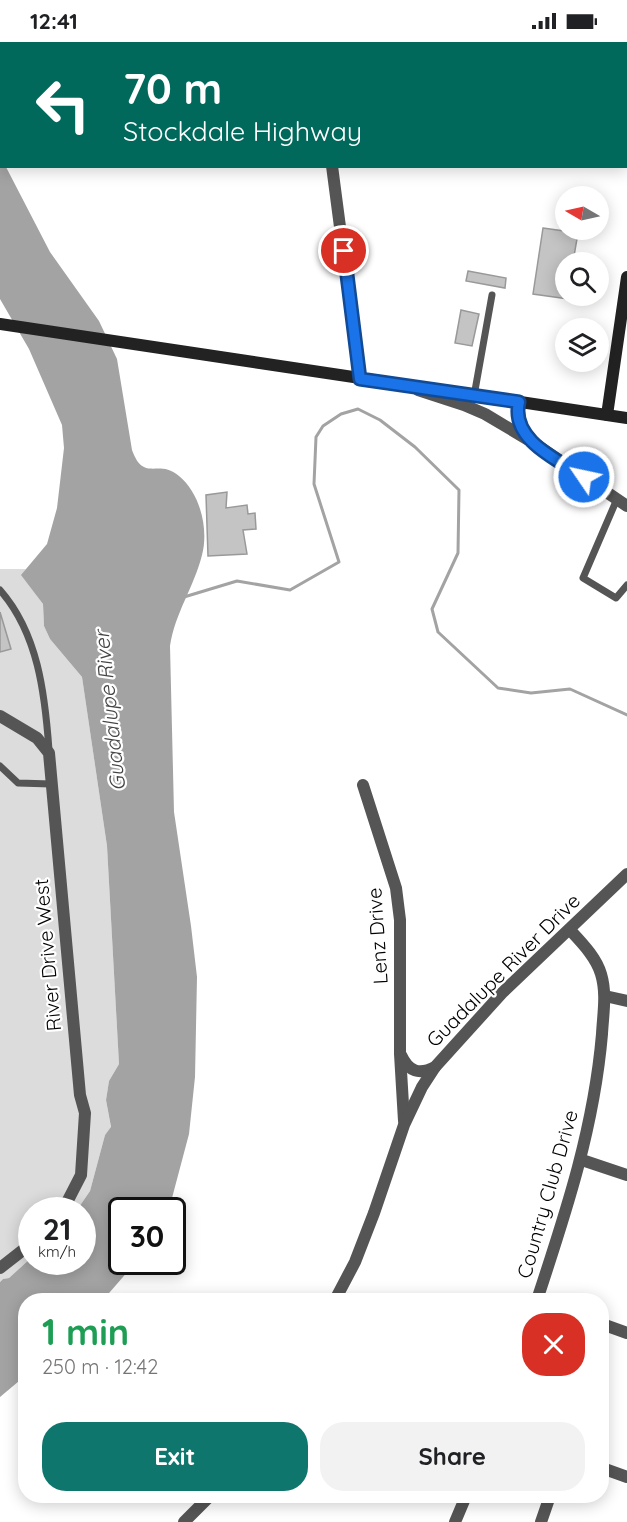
<!DOCTYPE html>
<meta charset="utf-8">
<style>
:root{--surface:#fff;--page:#f2f2f2;--text:#202124;--muted:#757577;--accent:#0f766e}
body{margin:0;font-family:Quicksand,sans-serif;background:var(--page);color:var(--text);height:100vh;display:flex;flex-direction:column;font-size:22px;white-space:nowrap}
*{box-sizing:border-box;margin:0}
p{font-size:20px;color:var(--muted)}
.icon{flex:none;width:33px;height:33px;fill:none;stroke:currentColor;stroke-width:2;stroke-linecap:round;stroke-linejoin:round}
.map{position:relative;flex:1;overflow:hidden}
.details{position:absolute;left:18px;top:1251px;width:591px;height:210px;display:flex;flex-direction:column;background:var(--surface);border-radius:24px;box-shadow:0 3px 15px #0003}
.details>*{flex:none}
.guide{position:absolute;left:0px;top:0px;width:627px;height:126px;box-shadow:0 3px 15px #0003;background:#00695c;color:#fff;overflow:hidden}
.needle{width:39px;rotate:279deg}
.fabs{position:absolute;left:555px;top:144px;display:grid;gap:12px}
.fabs a{display:grid;place-items:center;width:54px;height:54px;border-radius:50%;background:var(--surface);box-shadow:0 3px 15px #0003;font-size:30px}
.speed{position:absolute;left:18px;top:1155px;display:flex;gap:12px;font-size:30px;font-weight:700;text-align:center}
.speed>*{display:grid;place-content:center;width:78px;height:78px;border-radius:50%;background:var(--surface);box-shadow:0 3px 15px #0003;line-height:1}
.speed small{font-size:15px;font-weight:400}
.speed .limit{border:3px solid #111;border-radius:9px;background:#fff;color:#111}
.pin{position:absolute;display:grid;place-items:center;width:51px;height:51px;color:#fff;margin:-26px;border:3px solid #fff;border-radius:50%;box-shadow:0 2px 6px #0007}
.me{position:absolute;width:66px;margin:-33px;rotate:304deg;stroke-linejoin:round;filter:drop-shadow(0 0 4px #0008)}
.turn{display:flex;align-items:center;gap:21px;height:126px;padding:0 24px;font-size:27px}
.turn .icon{width:78px;height:78px;stroke-width:2.5}
.turn b{display:block;font-size:42px;line-height:51px}
.round{display:grid;place-items:center;flex:none;width:63px;height:63px;border-radius:24px;background:var(--page)}
.head{display:flex;align-items:center;justify-content:space-between;height:102px;padding:0 24px}
h1{font-size:36px;font-weight:800;line-height:45px;color:#1e9e55}
.button{display:flex;gap:12px;margin-top:auto;padding:12px 24px}
.button a{flex:1;height:69px;border-radius:24px;background:var(--accent);color:#fff;font-size:24px;font-weight:800;line-height:69px;text-align:center}
.button a+a{background:var(--page);color:var(--text)}
.status{display:flex;justify-content:space-between;align-items:center;height:42px;padding:0 30px;background:var(--surface);direction:ltr}
.status svg{height:16px;fill:currentColor}
.map>svg:first-child{display:block}
.green{fill:#dcdcdc}
.water{fill:#a3a3a3}
.lines{fill:none;stroke-linecap:round;stroke-linejoin:round}
.stream{stroke:#a3a3a3;stroke-width:3}
.building{fill:#c4c4c4;stroke:#999;stroke-width:1.5}
.lane{stroke:#555;stroke-width:7}
.street{stroke:#555;stroke-width:12}
.secondary{stroke:#222;stroke-width:12}
.route-casing{stroke:#114b97;stroke-width:15}
.route{stroke:#1a73e8;stroke-width:10}
.labels{text-anchor:middle;dominant-baseline:central;stroke-width:4.5;stroke-linejoin:round;paint-order:stroke}
.street-label{font-size:20px;fill:#000;stroke:#fff}
.water-label{font-size:21px;font-style:italic;fill:#444;stroke:#fff}
</style>
<div class="status"><b>12:41</b><svg viewBox="0 0 49 12"><path d="M0 12V9h3v3zM5 12V6h3v6zM10 12V3h3v9zM15 12V0h3v12zM26 1h20v11H26zM47 4h2v5h-2z"/></svg></div>
<div class="map">
<svg width="627" height="1480" viewBox="0 0 627 1480">
<rect width="100%" height="100%" fill="#fff"/>
<path class="green" d="M0,527H26L22,533L43,562L44,584L50,597L82,635L107,804L119,1022L109,1039L106,1058L111,1086L105,1093L90,1149L77,1168H32L31,1216L9,1236L3,1237L0,1240Z"/>
<path class="water" d="M0,114L2,124L6,125L50,210L99,279L117,317L132,408C144,441 158,416 179,434C200,451 209,487 202,513C194,545 175,571 170,604L174,770L191,884L197,935L195,1035L189,1092L172,1156L165,1168H122V1220H136L103,1258H26L25,1334L0,1355V1240L3,1237L9,1236L31,1216L32,1220H82V1168H77L90,1149L105,1093L111,1085L106,1058L109,1039L119,1022L107,804L82,635L50,597L44,584L43,562L21,533L47,502L57,466L64,406L62,383L29,307L0,257Z"/>
<g class="lines">
<path class="stream" d="M184,555L237,539L290,548L339,520L314,442L316,395L323,384L341,372L358,367L380,378L415,405L459,448L458,511L432,567L438,590L498,646L531,651L570,647L627,673"/>
</g>
<g class="building">
<path d="M543,186L578,191L573,220H566V254H569L568,257L533,252Z"/>
<path d="M468,229L506,236L505,246L466,239Z"/>
<path d="M461,268L479,272L472,304L455,301Z"/>
<path d="M227,450L226,466L247,463L248,472L255,471L256,487L243,488L247,512L208,514L206,453Z"/>
<path d="M0,570L11,607L0,610Z"/>
</g>
<g class="lines">
<g class="lane">
<path d="M474,354L492,253"/>
<path d="M617,457L583,536L616,556L627,543"/>
<path d="M0,548C38,591 45,652 49,708"/>
<path d="M0,724L18,741L51,742"/>
</g>
<g class="street">
<path d="M316,0V2"/>
<path d="M332,124L360,337"/>
<path d="M418,348L464,363L485,372L527,397"/>
<path d="M519,360V382L534,401L627,464"/>
<path d="M0,674L37,696L49,711L80,1053L85,1071L81,1133L63,1168"/>
<path d="M363,743L396,846L400,878V1012L404,1079"/>
<path d="M605,954L627,959"/>
<path d="M401,1013C409,1030 419,1033 435,1025"/>
<path d="M582,1118L627,1133"/>
<path d="M0,1226L32,1201"/>
<path d="M335,1258L355,1220L374,1171L404,1083L422,1045L435,1025L502,951L627,832"/>
<path d="M537,1258C566,1170 594,1086 602,992C603,972 607,952 601,932C596,915 582,901 570,888"/>
<path d="M602,1282L627,1291"/>
<path d="M602,1426L627,1435"/>
<path d="M184,1480L210,1454"/>
<path d="M455,1480L466,1454"/>
<path d="M541,1480L550,1454"/>
</g>
<g class="secondary">
<path d="M0,282L627,376"/>
<path d="M607,373L627,235"/>
</g>
</g>
<g class="lines">
<defs>
<path id="route" d="M344,209L360,337L519,360C510,398 558,418 584,435"/>
</defs>
<use href="#route" class="route-casing"/>
<use href="#route" class="route"/>
</g>
<g class="labels">
<g class="street-label">
<text transform="translate(377 894) rotate(-94)">Lenz Drive</text>
<text transform="translate(47 913) rotate(-95)">River Drive West</text>
<text transform="translate(503 928) rotate(-45)">Guadalupe River Drive</text>
<text transform="translate(547 1152) rotate(-74)">Country Club Drive</text>
</g>
<g class="water-label">
<text transform="translate(109 669) rotate(-96)">Guadalupe River</text>
</g>
</g>
</svg>
<div class="fabs">
<a><svg class="needle" viewBox="-14 -14 28 28"><path d="M0-13l5 13h-10z" fill="#e53935"/><path d="M0 13l5-13h-10z" fill="#757577"/></svg></a>
<a><svg class="icon" aria-label="search" viewBox="0 0 24 24"><circle cx="10" cy="10" r="6"/><path d="M15 15l6 6"/></svg></a>
<a><svg class="icon" aria-label="layers" viewBox="0 0 24 24"><path d="M12 4l9 5-9 5-9-5zM3 14l9 5 9-5"/></svg></a>
</div>
<div class="speed"><div>21<small>km/h</small></div><div class="limit">30</div></div>
<div class="pin" style="left:344px;top:209px;background:#d93025"><svg class="icon" aria-label="arrive" viewBox="0 0 24 24"><path d="M6 21V4h12l-3 4 3 4H6"/></svg></div>
<svg class="me" style="left:584px;top:435px" viewBox="-20 -20 40 40"><circle r="17" fill="#1a73e8" stroke="#fff" stroke-width="3"/><path d="M0-11L8 9 0 5-8 9z" fill="#fff"/></svg>
<div class="guide">
<div class="turn"><svg class="icon" aria-label="left" viewBox="0 0 24 24"><path d="M17 20v-9H6M10 6l-5 5 5 5"/></svg><div><b>70 m</b>Stockdale Highway</div></div>
</div>
<section class="details">
<div class="head"><div><h1>1 min</h1><p>250 m · 12:42</p></div><a class="round" style="background:#d93025;color:#fff"><svg class="icon" aria-label="close" viewBox="0 0 24 24"><path d="M6 6l12 12M18 6L6 18"/></svg></a></div>
<div class="button"><a>Exit</a><a>Share</a></div>
</section>
</div>
